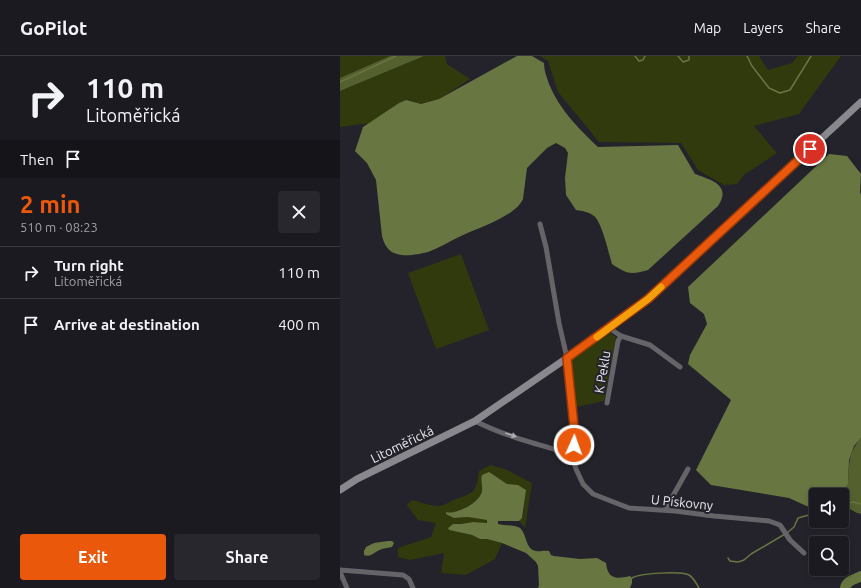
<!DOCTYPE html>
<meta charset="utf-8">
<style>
:root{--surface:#1b1a20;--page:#28272d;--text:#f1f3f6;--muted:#a0a1a5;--line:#39383e;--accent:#ea580c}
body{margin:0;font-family:Ubuntu,sans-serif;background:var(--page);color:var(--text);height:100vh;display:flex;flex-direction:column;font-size:15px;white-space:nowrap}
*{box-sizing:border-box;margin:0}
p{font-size:13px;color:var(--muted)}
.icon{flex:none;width:22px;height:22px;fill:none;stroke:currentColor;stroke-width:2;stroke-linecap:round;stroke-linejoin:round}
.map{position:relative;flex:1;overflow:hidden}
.sheet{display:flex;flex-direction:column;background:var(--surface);width:340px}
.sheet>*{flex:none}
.top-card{background:#1b1a20;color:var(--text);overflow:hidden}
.controls{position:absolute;left:469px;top:432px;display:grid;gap:8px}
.controls a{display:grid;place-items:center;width:40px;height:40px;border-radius:4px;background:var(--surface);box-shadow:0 2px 6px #0003,0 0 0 1px var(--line);font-size:20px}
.pin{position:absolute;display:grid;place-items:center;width:34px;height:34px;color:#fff;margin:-17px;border:2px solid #fff;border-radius:50%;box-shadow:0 1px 4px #0007}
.me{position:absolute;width:44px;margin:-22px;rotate:2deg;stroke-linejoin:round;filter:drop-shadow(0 0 3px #0008)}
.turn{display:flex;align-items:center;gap:14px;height:84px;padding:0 20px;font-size:18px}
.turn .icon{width:52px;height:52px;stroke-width:2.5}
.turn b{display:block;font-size:28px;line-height:34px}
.then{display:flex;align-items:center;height:38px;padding:0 20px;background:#0003;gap:8px;font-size:15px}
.round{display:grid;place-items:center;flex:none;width:42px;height:42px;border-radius:4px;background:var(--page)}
.overview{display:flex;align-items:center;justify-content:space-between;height:68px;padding:0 20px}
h1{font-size:24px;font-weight:700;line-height:30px;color:var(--accent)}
.button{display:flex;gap:8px;margin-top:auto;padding:8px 20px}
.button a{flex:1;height:46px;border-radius:4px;background:var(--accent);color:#fff;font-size:16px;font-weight:700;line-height:46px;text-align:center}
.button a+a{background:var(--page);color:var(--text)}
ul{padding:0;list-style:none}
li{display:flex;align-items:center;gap:12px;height:52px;padding:0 20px;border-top:1px solid var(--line)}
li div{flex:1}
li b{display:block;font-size:15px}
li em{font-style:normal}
header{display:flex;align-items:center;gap:24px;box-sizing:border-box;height:56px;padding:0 20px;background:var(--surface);border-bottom:1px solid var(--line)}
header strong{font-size:19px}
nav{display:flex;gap:22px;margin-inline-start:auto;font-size:14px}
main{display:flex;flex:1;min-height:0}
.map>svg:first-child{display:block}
.green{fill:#303a0c}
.forest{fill:#54612e}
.water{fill:#687642}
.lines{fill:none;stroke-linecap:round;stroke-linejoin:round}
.stream{stroke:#687642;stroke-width:1.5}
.river{stroke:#687642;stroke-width:10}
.street{stroke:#656468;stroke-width:5}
.secondary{stroke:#89888f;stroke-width:7}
.oneway{fill:#aeadb2}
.route-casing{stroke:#983908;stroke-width:10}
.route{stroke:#ea580c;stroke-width:7}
.slow{stroke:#f59e0b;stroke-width:7}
.labels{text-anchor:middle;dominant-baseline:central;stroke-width:4;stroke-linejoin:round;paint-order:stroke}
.street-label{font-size:13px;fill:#e9e8ee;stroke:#24232b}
</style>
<header>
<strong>GoPilot</strong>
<nav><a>Map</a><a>Layers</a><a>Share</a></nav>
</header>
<main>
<section class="sheet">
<div class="top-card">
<div class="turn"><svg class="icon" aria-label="right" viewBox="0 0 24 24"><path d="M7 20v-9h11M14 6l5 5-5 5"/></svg><div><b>110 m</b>Litoměřická</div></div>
<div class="then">Then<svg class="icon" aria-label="arrive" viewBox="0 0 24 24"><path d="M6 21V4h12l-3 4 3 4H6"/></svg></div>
</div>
<div class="overview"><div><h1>2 min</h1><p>510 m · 08:23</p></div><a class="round"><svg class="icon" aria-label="close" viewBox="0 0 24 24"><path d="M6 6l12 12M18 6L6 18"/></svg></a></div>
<ul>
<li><svg class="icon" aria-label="right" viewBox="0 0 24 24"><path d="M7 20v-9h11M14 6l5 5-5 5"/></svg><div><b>Turn right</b><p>Litoměřická</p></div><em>110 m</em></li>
<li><svg class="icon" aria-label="arrive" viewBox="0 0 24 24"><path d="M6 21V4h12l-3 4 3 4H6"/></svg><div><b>Arrive at destination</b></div><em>400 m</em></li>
</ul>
<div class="button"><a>Exit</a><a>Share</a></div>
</section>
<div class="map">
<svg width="521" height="532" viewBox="0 0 521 532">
<rect width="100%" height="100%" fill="#24232b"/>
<g class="green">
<path d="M0,0H50L0,22Z"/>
<path d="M84,0H105L107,8L130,23L99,43L81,48L66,44L59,47L30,67L0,71V35Z"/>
<path d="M200,0H419L428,14L452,7L458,0H501L459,58L414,70L437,97L404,119L397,128L384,129L358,114L341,87L259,86L218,36L208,5Z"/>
<path d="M121,198L149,274L96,293L68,217Z"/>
<path d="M269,276L276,281L264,345L236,351L231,304Z"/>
<path d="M150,409L165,413L192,427L185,472L179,465L183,460L185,441L174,429H169L141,422C142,426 143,433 141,438C138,446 115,460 107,456L114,462L128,461L147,464V467C142,468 138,466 133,466C126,467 120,468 113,468L108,472L109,474L132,479L140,483H147L162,487L155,503L126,519L101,517L104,497L70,504L58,501V492L91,481L96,467L78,464L67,449L72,444C80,446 90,450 99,450C104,450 109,446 113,444C133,437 136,438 139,415Z"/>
</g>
<g class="forest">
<path d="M50,0H84L0,35V22Z"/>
<path d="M521,382V458L517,457L508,452L502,453C502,448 502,442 503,437C504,433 508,430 508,426C510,406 507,399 521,382Z"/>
</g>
<g class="water">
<path d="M177,0H192L204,7C204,11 205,17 207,22C216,50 237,71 258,91L338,89L355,118C371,124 392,129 378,150L308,214C290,219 287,218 272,208C269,198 262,166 254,160C249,156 243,155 236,154L226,139L225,122L228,97L225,92L216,87L207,92L187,112L183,143C176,160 138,172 121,180C110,185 99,192 88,196C80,198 65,201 57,198C48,196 44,188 42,180L36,124L27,107L15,95L23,71L59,47L66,44L81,48L99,43Z"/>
<path d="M489,98L507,100L521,118L520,136L521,139V382L514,390L509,404L508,428L503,436L502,442V439H476V451L471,452L449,442L371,429L356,414L391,344L348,308L350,299L367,268L364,258L350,247L348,231Z"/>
<path d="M149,416L167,428L178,429L186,434L182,462L179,465H158V468C164,470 174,468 180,472C187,478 185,493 196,495C200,496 204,494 209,495L211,499L214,500L240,503L257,502L266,507C268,524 277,523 290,520L292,522V527L290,532H198L199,529L198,510L196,506L186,497L162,487L147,483H140L132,479L109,474L108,472L113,468H121L133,466L147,467V464L128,461L114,462L106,458V456C115,459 137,448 141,438C144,432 140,425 142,419Z"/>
<path d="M48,485H52L54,487L52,491C48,492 45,492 42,493C35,495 31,502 24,499V495L26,491L34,487Z"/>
</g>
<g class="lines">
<g class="stream">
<path d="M295,0L299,5L303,4L305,0"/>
<path d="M338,0L343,6L349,4V0"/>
<path d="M407,0L412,10L429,32L440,37L450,34L471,0"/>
<path d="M0,26L56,0"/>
<path d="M502,449L513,446L521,448"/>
<path d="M448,476L454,471L458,462L476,457"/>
<path d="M388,502L390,505L398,506L404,504L411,498L445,478"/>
<path d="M292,522C300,517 341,515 349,519C354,522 356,527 359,532"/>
</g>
<path class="river" d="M505,532C506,524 515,524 521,520"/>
<g class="street">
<path d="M200,168L206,191L219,267L227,302L235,380L232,398L236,413L243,428L253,438L289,452L335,455L374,460L429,465L440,469L450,484L464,497"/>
<path d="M281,280L310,289L340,311"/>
<path d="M267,347L278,285L281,280L269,272"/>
<path d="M135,365C164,380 200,389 232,398"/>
<path d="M325,454L348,413"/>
<path d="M0,514L63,519L69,523L73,532"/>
<path d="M0,516L7,532"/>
</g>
<path class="secondary" d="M0,434L17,423L135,365L227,302L308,243L521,46"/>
</g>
<defs><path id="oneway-solid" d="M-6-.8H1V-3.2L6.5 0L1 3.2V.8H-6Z"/></defs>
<use class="oneway" href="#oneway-solid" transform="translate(171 379) rotate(19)"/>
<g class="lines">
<defs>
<path id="route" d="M234,389L235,380L227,302L308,243L470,93"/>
</defs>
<use href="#route" class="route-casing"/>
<use href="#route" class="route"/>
<path class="slow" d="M257,281L308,243L321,231"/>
</g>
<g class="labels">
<g class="street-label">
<text transform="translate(262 316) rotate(-80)">K Peklu</text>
<text transform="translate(62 388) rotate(-26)">Litoměřická</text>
<text transform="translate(342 446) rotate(6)">U Pískovny</text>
</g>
</g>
</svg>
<div class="controls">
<a><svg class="icon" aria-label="sound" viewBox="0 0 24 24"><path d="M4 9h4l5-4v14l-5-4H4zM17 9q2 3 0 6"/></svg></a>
<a><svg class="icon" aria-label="search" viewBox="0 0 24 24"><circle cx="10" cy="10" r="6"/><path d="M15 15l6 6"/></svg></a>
</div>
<div class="pin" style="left:470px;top:93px;background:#d93025"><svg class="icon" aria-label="arrive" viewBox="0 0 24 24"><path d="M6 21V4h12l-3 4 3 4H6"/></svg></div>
<svg class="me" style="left:234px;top:389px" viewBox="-20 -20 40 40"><circle r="17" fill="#ea580c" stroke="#fff" stroke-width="3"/><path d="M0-11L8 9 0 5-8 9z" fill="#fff"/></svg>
</div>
</main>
